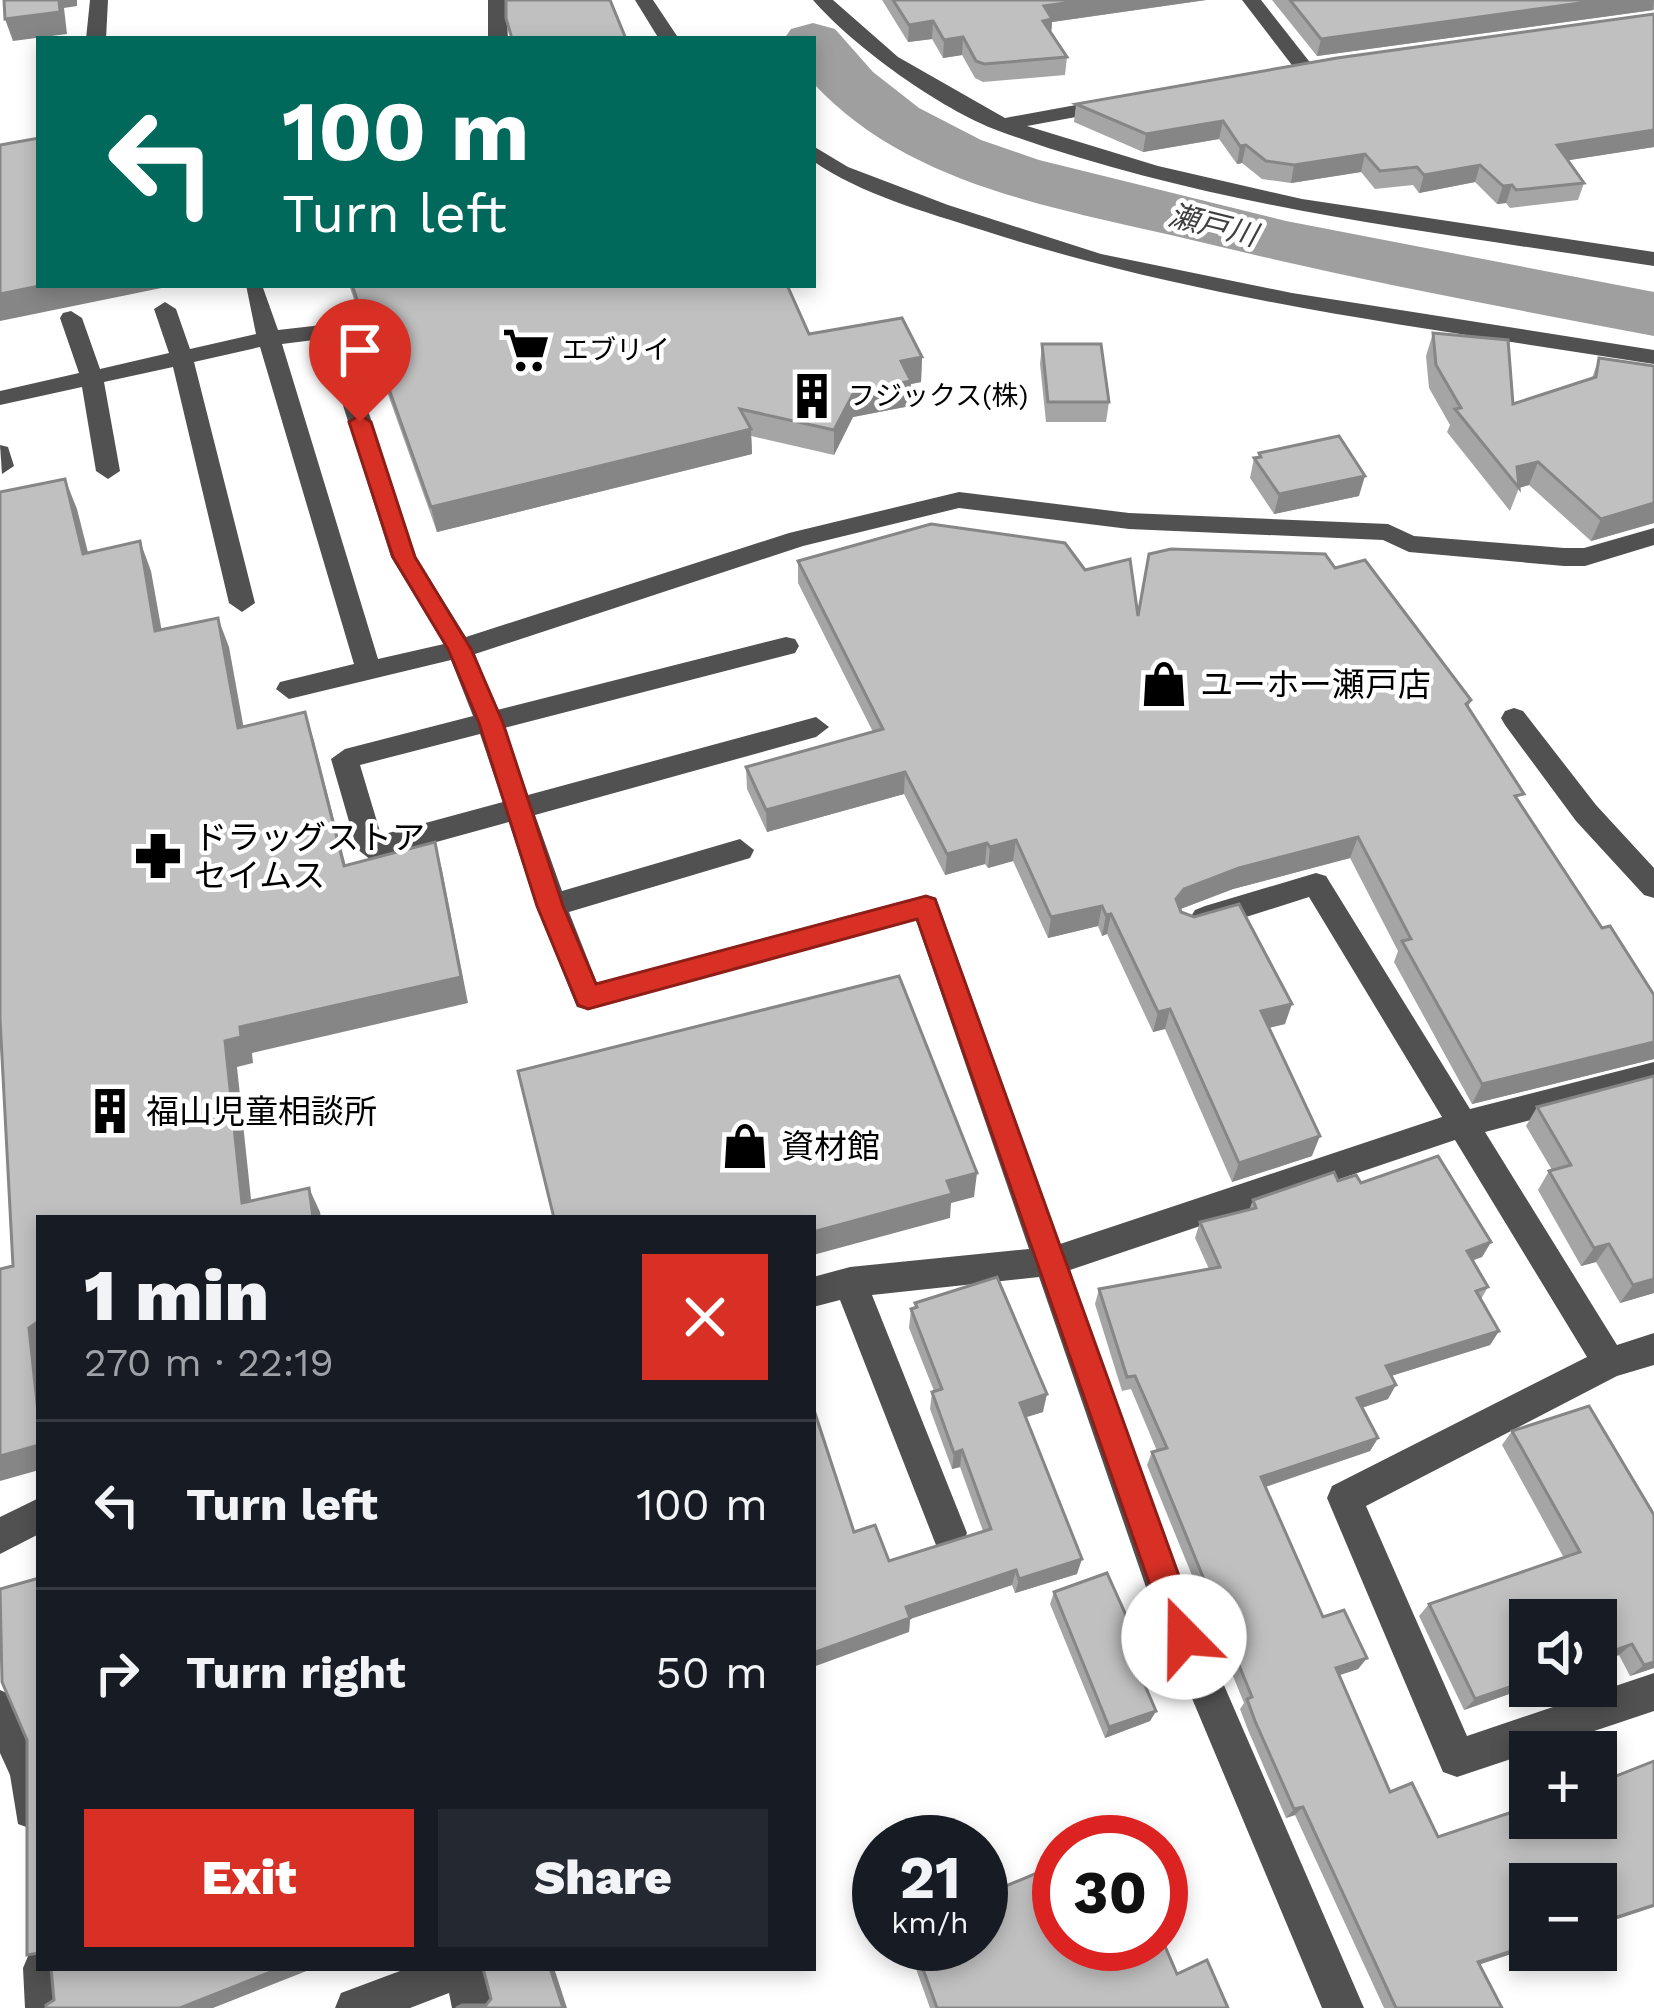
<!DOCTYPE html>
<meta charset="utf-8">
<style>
:root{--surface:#171b24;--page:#242831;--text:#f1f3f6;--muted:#9ea1a6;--line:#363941;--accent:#d93025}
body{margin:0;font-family:"Work Sans","Noto Sans JP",sans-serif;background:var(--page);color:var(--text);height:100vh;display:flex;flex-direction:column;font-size:45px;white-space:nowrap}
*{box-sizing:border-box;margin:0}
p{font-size:39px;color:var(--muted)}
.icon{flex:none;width:66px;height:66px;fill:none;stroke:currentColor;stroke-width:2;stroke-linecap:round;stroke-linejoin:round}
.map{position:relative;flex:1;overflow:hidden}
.details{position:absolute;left:36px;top:1215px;width:780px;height:756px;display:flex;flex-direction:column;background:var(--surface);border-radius:0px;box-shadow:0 6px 18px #0003}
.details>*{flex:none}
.top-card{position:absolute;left:36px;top:36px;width:780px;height:252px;border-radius:0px;box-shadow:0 6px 18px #0003;background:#00695c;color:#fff;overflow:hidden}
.controls{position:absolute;left:1509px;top:1599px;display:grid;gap:24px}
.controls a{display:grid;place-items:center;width:108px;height:108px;border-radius:0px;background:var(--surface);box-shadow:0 6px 18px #0003;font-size:60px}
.speed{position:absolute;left:852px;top:1815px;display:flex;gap:24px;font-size:60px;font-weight:700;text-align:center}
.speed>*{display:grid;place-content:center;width:156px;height:156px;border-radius:50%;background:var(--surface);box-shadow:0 6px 18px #0003;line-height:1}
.speed small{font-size:30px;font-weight:400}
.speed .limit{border:18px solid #d22;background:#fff;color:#111}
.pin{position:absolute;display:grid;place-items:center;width:102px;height:102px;color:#fff;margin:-123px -51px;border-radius:50% 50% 50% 0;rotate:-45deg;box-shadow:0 0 12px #0007}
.pin .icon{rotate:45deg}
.me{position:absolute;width:132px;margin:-66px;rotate:338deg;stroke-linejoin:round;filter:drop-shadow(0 0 9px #0008)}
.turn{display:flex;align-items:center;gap:42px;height:252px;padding:0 48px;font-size:54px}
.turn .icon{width:156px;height:156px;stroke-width:2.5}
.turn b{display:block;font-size:84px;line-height:102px}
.round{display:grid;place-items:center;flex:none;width:126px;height:126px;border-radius:0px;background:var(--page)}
.headline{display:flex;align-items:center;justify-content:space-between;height:204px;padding:0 48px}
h1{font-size:72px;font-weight:800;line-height:90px}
.button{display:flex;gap:24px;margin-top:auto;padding:24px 48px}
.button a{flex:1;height:138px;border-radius:0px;background:var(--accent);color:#fff;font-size:48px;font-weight:800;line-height:138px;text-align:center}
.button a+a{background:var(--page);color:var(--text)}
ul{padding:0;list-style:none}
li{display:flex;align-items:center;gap:36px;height:168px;padding:0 48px;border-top:3px solid var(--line)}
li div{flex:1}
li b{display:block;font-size:45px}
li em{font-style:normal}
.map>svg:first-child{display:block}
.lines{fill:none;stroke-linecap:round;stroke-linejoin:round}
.river{fill:#9f9f9f;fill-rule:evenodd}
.minor{fill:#515151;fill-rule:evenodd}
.wall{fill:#a5a5a5}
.shaded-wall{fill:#868686}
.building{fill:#c0c0c0;stroke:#868686;stroke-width:3}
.route{fill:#d93025;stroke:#8d1f18;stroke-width:3}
.labels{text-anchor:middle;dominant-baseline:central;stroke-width:9;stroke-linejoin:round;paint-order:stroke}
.far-poi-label{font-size:27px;fill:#000;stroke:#fff;text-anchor:start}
.far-water-label{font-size:30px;font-style:italic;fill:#404040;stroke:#fff}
.poi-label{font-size:33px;fill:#000;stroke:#fff;text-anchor:start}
</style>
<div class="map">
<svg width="1654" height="2008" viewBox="0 0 1654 2008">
<rect width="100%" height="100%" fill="#fff"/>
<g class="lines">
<path class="river" d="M813,23L835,29L873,72L919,108L981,140L1039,160L1286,221L1654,292V336C1501,307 1348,278 1196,241C1063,209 910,188 813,83V39H784L791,29Z"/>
<g class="minor">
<path d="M90,0H108L106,39H86Z"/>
<path d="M488,0H506L508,39H488Z"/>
<path d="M635,0H653L679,39H659Z"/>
<path d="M813,0H833L898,57L1005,118L1114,98L1124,104L1114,110L1027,126L1158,166L1302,199L1654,252V266C1435,232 1209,208 999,131C940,109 854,47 813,0Z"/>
<path d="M1242,0H1261L1312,65V73H1298Z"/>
<path d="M813,146L848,167L948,205L1101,254L1292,293L1654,350V364C1428,328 1200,301 982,230C926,212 862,195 813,161Z"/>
<path d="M246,285H262L278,330L331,324L342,331L416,557L466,637L789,533L959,492L1129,513L1388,524L1414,536L1564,548H1584L1654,528V545L1585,566H1564L1409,552L1383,540L1129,529L959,508L803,546L475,654L497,710L786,637L795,639L799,646L795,653L504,728L528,795L816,717L829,727L816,737L535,815L562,891L740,839L754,850L750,858L569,912L597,983L926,895L936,898L1060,1244L1442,1117L1309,897L1205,930L1195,926L1190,918L1195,910L1205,906L1316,873L1326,876L1470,1109L1654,1062V1088L1485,1132L1617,1345L1654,1333V1365L1617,1376L1366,1506L1467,1736L1654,1673V1711L1457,1777L1443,1772L1327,1498L1332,1486L1587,1357L1455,1140L1070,1270L1184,1593L1364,2008H1322L1149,1596L1039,1277L872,1295L967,1533L962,1545L949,1551L936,1545L840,1300L813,1307V1277L850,1267L1029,1249L916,920L588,1010L577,1007L536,906L509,822L371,860L357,849L331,759L345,749L473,716L451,660L289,699L276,689L280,682L354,664L260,347L194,362L255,603L242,612L229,603L173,367L104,382L120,471L108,479L96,471L82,387L0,405V391L79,373L60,318L63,313L71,311L82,318L100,369L169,353L154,309L165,302L176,309L190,349L256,334ZM322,339L391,557L444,644L378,659L282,344ZM480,734L503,802L381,835L360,765Z"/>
<path d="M0,445L8,447L14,466L2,474Z"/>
<path d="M1514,708L1523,711L1596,805L1654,868V898L1644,895L1576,821L1505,725L1501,718L1505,711Z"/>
<path d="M39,1498V1534L0,1554V1517Z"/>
<path d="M0,1690L13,1696L39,1752V1827L32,1829L18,1824L10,1775L0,1753Z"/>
<path d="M39,1949V1968H63L67,2008H25L23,1968L29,1954Z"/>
<path d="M408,1968H484L494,2008H452L449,1993L410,2008H335L341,1993Z"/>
</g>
</g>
<g class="wall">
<path d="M882,0H1206L1052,22L1051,32L1067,57L1065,75L983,82L975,78L962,55L943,58L932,39L908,42Z"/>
<path d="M1272,0H1654V10L1317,56Z"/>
<path d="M1076,104L1654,147L1568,160L1584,183L1578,200L1510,208L1506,203L1497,204L1475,182L1419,193L1413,185L1375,189L1361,172L1291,183L1262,179L1242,163L1237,164L1219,139L1143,152L1074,122Z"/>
<path d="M349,285H787L809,334L922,357L921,382L911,384L910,406L853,417L834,455L751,436L752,454L437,532Z"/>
<path d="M1433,333L1513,404L1592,378L1599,358L1654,366V523L1591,541L1529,485L1519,488L1510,511L1447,432L1450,425L1429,388L1426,356Z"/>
<path d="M1042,344L1109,402L1106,422H1046L1040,364Z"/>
<path d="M1259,453L1359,496L1274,514L1250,478L1254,458L1258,457Z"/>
<path d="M798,561L1085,570L1138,616L1335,568L1471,700L1468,707L1520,803L1602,928L1654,995V1059L1472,1104L1394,962L1398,951L1350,858L1233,889L1180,909L1285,1024L1269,1028L1312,1156L1232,1182L1165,1029L1153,1032L1107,934L1102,936L1098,926L1048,938L1013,861L988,868L985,864L945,875L904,794L767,832L747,789L746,767L873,732L798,583Z"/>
<path d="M1654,1076V1293L1620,1303L1596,1262L1581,1266L1538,1190L1549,1171L1552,1170L1526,1126L1537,1107Z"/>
<path d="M1338,1181L1361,1183L1491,1242L1482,1257L1472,1260L1488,1287L1481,1299L1499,1331L1490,1345L1391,1376L1388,1399L1362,1408L1378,1438L1370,1451L1266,1487L1323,1617L1367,1658L1358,1669L1339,1675L1390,1792L1502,2008H1384L1295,1815L1286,1818L1248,1730L1240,1709L1244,1703L1147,1465L1152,1452L1157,1451L1131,1389L1122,1391L1095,1304L1099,1289L1209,1269L1195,1238L1200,1222L1249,1210L1253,1200Z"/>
<path d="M915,1303L1043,1412L1026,1417L1077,1574L1015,1593L1012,1585L910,1619L909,1632L854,1532L889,1561L983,1531L960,1467L952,1469L930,1409L932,1392L934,1391L909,1328L911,1309L915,1308Z"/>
<path d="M1512,1431L1654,1668L1630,1676L1619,1655L1464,1710L1419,1616L1429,1604L1564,1558L1502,1445Z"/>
<path d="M1054,1592L1138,1642L1132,1654L1156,1711L1150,1721L1105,1738L1050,1604Z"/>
<path d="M982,1896L1059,1944L1177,1974L1228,2008H930L911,1955L913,1944H981Z"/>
</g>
<g class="shaded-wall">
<path d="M59,0H77V6L64,8L67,34L13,41L5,19Z"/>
<path d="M1087,0H1206L1052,22L1051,37L1042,38L1044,6Z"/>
<path d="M1602,0H1654L1653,10L1317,56L1321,39Z"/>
<path d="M933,21L932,39L908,42L909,25Z"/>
<path d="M963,37L962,55L943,58L944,40Z"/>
<path d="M1223,121L1219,139L1143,152L1146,134Z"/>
<path d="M1654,130V147L1551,163L1557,145Z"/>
<path d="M1246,145L1242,163L1237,164L1240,146Z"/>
<path d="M1365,154L1361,172L1291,183L1294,165Z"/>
<path d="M1480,165L1475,182L1419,193L1424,175Z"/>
<path d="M1512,185L1506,203L1497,204L1503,186Z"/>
<path d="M44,285H176L0,321V294Z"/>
<path d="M922,357L921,382L911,384L910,406L853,417L834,455V430L854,392L901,361Z"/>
<path d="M751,429L752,454L437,532L431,507Z"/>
<path d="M1538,462L1529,485L1518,488L1517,467Z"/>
<path d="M1365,476L1359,496L1274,514L1279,494Z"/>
<path d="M65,479L77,509L96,584L83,554Z"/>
<path d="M1654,503V523L1591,541L1601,519Z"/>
<path d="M140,541L151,571L167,660L155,631Z"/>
<path d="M218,618L229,647L249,757L238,728Z"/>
<path d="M305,712L314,741L353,894L344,866Z"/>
<path d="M905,772L904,794L767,832L766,810Z"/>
<path d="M1358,837L1350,858L1233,889L1178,910L1176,899L1184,889L1239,868Z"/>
<path d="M1016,840L1013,861L988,868L990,847Z"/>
<path d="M435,842L442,870L468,1003L252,1053L253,1063L237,1067L253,1218L242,1203L225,1041Z"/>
<path d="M987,843L985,864L945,875L947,854Z"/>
<path d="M1102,906L1098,926L1048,938L1051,917Z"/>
<path d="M1111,914L1107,934L1102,936L1106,915Z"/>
<path d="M1292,1004L1285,1024L1254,1031L1261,1011Z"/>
<path d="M1170,1009L1165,1029L1153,1032L1158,1012Z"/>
<path d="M1654,1042V1059L1472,1104L1482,1084Z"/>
<path d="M1320,1136L1312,1156L1232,1182L1239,1163Z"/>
<path d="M977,1173L974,1197L951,1203L950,1218L813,1255V1232L947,1181Z"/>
<path d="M309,1188L320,1212L321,1218H313Z"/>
<path d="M1491,1242L1482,1257L1458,1266L1467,1251Z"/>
<path d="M1609,1244L1596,1262L1581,1266L1594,1248Z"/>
<path d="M1654,1279V1293L1620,1303L1633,1285Z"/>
<path d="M39,1321V1421L29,1328Z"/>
<path d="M1499,1331L1490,1345L1378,1380L1386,1366Z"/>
<path d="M1396,1385L1388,1399L1349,1412L1357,1398Z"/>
<path d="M1047,1394L1043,1412L1017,1420L1020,1403Z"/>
<path d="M1378,1438L1370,1451L1255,1490L1261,1477Z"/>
<path d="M39,1445V1470L0,1481V1456Z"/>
<path d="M962,1450L960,1467L952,1469L954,1453Z"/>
<path d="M1082,1559L1077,1574L1015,1593L1019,1579Z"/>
<path d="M1016,1570L1012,1585L910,1619L909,1632L813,1667V1653L906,1607Z"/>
<path d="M1632,1644L1619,1655L1596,1663V1657Z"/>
<path d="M1367,1658L1358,1669L1328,1679L1336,1668Z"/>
<path d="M1654,1662V1668L1630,1676L1644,1665Z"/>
<path d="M1530,1680V1686H1532L1464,1710L1475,1699Z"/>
<path d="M1156,1711L1150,1721L1105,1738L1109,1727Z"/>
<path d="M1303,1807L1295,1815L1286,1818L1294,1809Z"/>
<path d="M1654,1905V1907L1596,1926V1924Z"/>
<path d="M1530,1945V1948L1466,1969L1478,1962Z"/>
<path d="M281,1968H314L213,2008H180Z"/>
<path d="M550,1968H554L567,2008H563Z"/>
</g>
<g class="building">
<path d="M4,0H59L60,12L5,19Z"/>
<path d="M506,0H610L626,39H512L506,18Z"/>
<path d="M893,0H1087L1044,6L1052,19L1043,21L1067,57L984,64L976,61L963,37L944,40L933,21L909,25Z"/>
<path d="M1290,0H1602L1321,39Z"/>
<path d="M1654,14V130L1557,145L1584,183L1516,190L1512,185L1503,186L1480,165L1424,175L1417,167L1380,171L1365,154L1294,165L1266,161L1246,145L1240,146L1223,121L1146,134L1076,104L1337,58Z"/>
<path d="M39,138V285H44L0,294V145Z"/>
<path d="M352,285H787L809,334L902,318L922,357L901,361L911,381L854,392L834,430L740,409L751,429L431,507Z"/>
<path d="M1433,333L1508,340L1513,404L1596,377L1599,358L1654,366V503L1601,519L1538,462L1517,467L1519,488L1455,409L1461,408L1436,365Z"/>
<path d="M1042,344H1101L1109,402H1048Z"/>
<path d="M1339,436L1365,476L1279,494L1254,458L1261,457L1259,453Z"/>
<path d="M65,479L83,554L140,541L155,631L218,618L238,728L305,712L344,866L435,842L461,977L240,1027L241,1037L225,1041L242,1203L309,1188L313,1218H39V1321L29,1328L39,1421V1445L0,1456V1269L13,1266L0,1019V492Z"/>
<path d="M931,524L1065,543L1085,570L1130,559L1138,616L1149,554L1171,549L1325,554L1335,568L1365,560L1471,700L1466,704L1524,794L1515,796L1602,928L1610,926L1654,995V1042L1482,1084L1402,941L1411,939L1358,837L1239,868L1184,889L1176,899L1181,912L1194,917L1239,904L1292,1004L1261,1011L1320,1136L1239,1163L1170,1009L1158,1012L1111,914L1106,915L1102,906L1051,917L1016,840L990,847L987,843L947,854L905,772L766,810L746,767L883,729L798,561Z"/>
<path d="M899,976L977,1173L947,1181L952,1194L813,1232V1218H554L518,1071Z"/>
<path d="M1654,1076V1279L1633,1285L1609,1244L1594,1248L1549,1171L1571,1165L1537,1107Z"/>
<path d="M1438,1156L1491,1242L1467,1251L1488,1287L1476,1291L1499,1331L1386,1366L1396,1385L1357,1398L1378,1438L1261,1477L1323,1617L1344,1610L1367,1658L1336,1668L1390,1792L1412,1783L1438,1837L1530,1806V1818H1596V1784L1654,1761V1905L1596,1924V1884H1530V1945L1478,1962L1502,2008H1396L1303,1807L1294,1809L1255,1721L1247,1699L1252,1697L1152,1452L1167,1448L1135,1376L1127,1377L1099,1289L1220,1267L1200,1222L1256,1208L1253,1200L1334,1172L1338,1181L1356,1175L1361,1183Z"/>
<path d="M997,1277L1047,1394L1020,1403L1082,1559L1019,1579L1016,1570L906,1607L910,1618L813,1653V1407L854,1532L875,1525L889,1561L991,1529L962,1450L954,1453L932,1392L942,1389L911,1309L917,1307L915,1303Z"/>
<path d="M1589,1406L1654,1515V1662L1644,1665L1632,1644L1596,1657V1620H1530V1680L1475,1699L1429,1604L1580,1552L1512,1431Z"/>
<path d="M1107,1573L1138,1642L1128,1646L1156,1711L1109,1727L1054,1592Z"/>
<path d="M39,1578V1953L27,1955V1740L2,1682L0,1589Z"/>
<path d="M1056,1865L1059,1872V1944H1161V1937L1177,1974L1207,1960L1228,2008H937L914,1944H981V1894L982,1896Z"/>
<path d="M51,1968H281L180,2008H46V2005L54,2000Z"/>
<path d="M483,1968H550L563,2008H456L462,2005H486L491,1999Z"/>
</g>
<path class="route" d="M360,415L371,422L415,557L471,649L503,723L563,906L596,984L926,896L935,899L1201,1637L1196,1649L1184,1654L1172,1649L1168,1637L917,919L588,1009L578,1005L537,906L479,723L448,649L393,557L349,422Z"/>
<defs>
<symbol id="supermarket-bare" viewBox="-9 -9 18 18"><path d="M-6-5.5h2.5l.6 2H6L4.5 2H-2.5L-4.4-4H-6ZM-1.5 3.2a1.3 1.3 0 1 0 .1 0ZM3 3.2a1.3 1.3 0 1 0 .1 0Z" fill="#000" stroke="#fff" stroke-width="2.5" paint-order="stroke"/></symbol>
<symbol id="building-bare" viewBox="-9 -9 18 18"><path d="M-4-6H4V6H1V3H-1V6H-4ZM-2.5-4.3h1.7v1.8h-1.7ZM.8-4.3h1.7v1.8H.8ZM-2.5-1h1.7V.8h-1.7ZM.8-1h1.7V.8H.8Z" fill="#000" stroke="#fff" stroke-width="2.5" paint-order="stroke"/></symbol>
<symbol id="shop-bare" viewBox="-9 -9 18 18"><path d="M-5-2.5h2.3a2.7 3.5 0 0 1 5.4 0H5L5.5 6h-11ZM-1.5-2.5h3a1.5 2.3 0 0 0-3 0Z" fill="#000" stroke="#fff" stroke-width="2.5" paint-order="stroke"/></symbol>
<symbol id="pharmacy-bare" viewBox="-9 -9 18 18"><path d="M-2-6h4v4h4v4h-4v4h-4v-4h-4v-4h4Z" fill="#000" stroke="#fff" stroke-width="2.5" paint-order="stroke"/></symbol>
</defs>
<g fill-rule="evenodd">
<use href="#supermarket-bare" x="493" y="317" width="66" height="66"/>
<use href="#building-bare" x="779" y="363" width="66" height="66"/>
<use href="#shop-bare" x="1131" y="651" width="66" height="66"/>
<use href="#pharmacy-bare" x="125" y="823" width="66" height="66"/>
<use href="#building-bare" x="77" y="1078" width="66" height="66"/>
<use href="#shop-bare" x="712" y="1113" width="66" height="66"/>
</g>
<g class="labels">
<g class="far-poi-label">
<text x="562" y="350">エブリイ</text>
<text x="848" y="396">フジックス(株)</text>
</g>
<g class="far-water-label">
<text transform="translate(1213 225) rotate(14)">瀬戸川</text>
</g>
<g class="poi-label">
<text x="1200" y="684">ユーホー瀬戸店</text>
<text x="194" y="837">ドラッグストア<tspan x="194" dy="38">セイムス</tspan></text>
<text x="146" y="1111">福山児童相談所</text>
<text x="781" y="1146">資材館</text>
</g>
</g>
</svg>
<div class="controls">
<a><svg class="icon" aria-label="sound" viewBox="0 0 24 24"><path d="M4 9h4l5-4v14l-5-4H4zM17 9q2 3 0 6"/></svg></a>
<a>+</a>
<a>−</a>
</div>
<div class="speed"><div>21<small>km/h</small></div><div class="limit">30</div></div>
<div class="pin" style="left:360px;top:422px;background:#d93025"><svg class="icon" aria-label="arrive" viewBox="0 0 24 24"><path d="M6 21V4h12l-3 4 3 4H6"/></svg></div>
<svg class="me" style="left:1184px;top:1637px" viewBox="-20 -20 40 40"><circle r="19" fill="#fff"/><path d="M0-13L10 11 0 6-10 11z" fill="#d93025"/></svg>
<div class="top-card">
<div class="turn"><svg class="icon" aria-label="left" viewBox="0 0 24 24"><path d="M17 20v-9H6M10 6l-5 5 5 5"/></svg><div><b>100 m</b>Turn left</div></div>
</div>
<section class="details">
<div class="headline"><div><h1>1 min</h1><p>270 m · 22:19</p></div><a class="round" style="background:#d93025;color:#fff"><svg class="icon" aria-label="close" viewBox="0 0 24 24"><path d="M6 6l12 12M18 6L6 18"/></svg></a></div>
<ul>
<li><svg class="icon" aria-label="left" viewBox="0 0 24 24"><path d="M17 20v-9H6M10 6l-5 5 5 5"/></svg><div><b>Turn left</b></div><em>100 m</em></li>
<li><svg class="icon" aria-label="right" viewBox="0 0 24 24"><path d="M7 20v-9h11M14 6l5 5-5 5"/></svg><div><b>Turn right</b></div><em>50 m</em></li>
</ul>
<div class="button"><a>Exit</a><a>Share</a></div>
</section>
</div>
